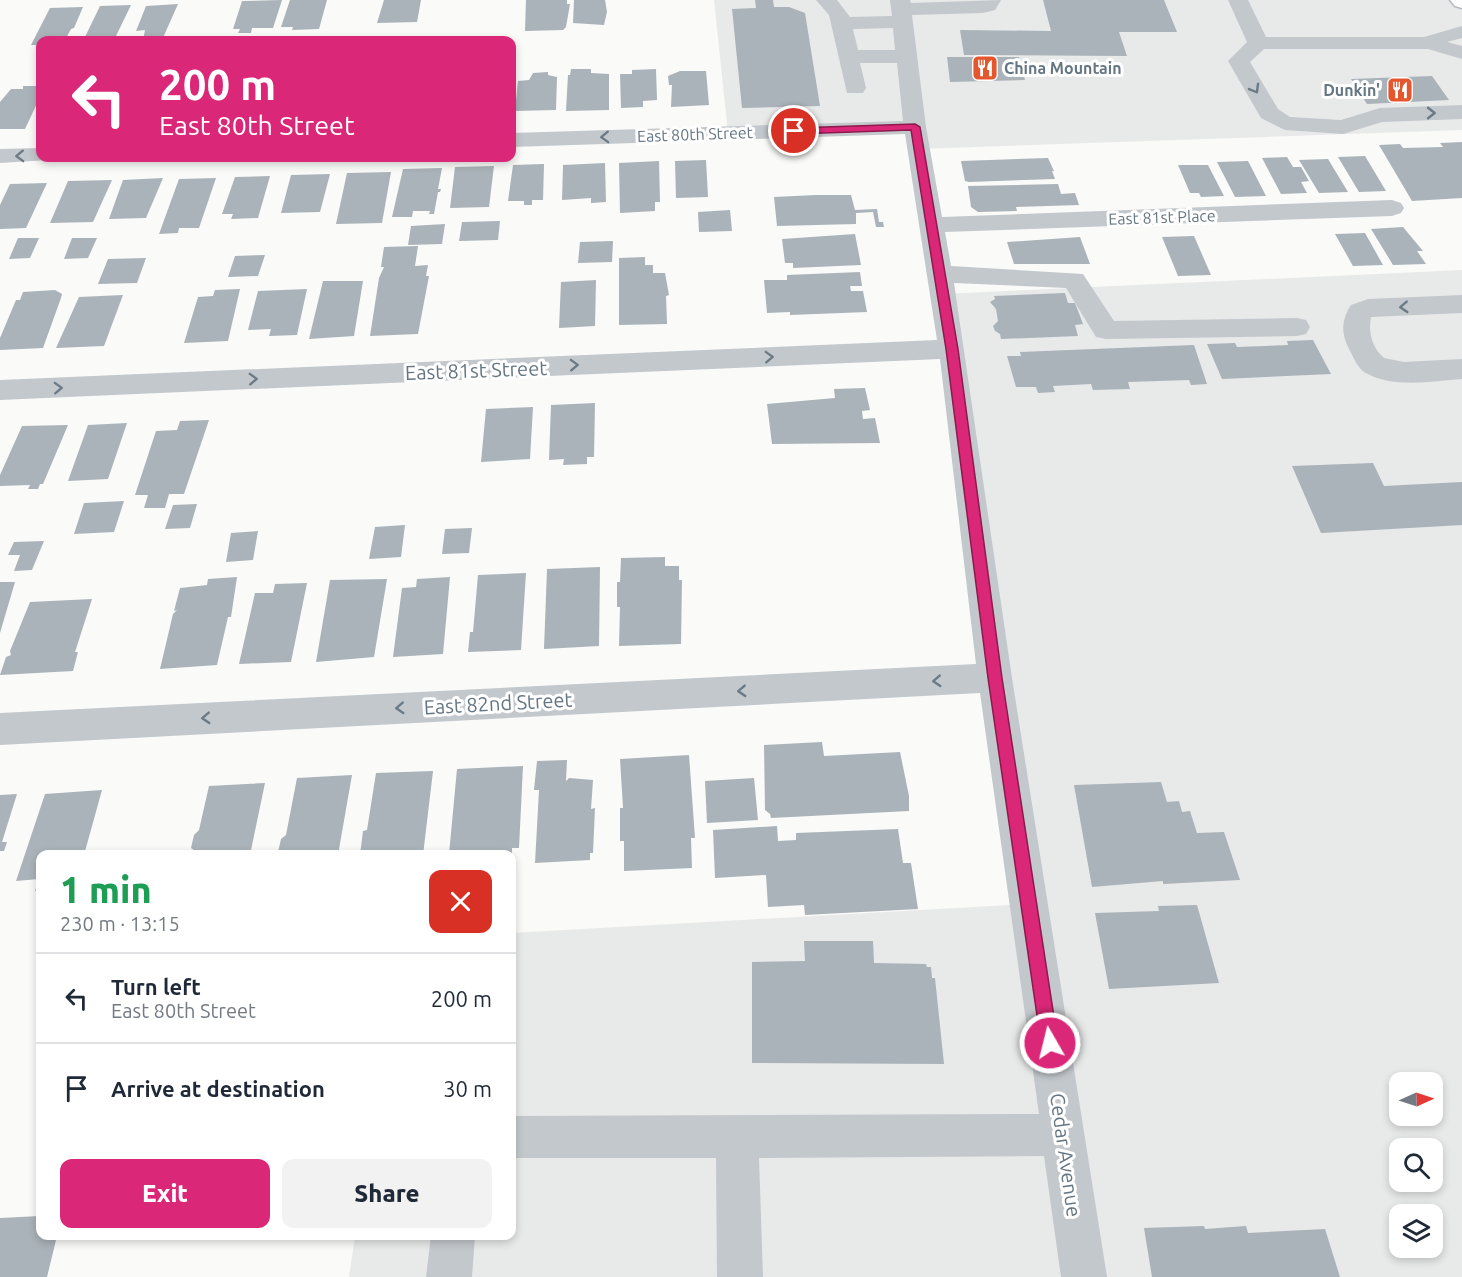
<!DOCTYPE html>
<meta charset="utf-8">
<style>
:root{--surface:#fff;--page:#f2f2f3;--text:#1f2937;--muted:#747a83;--line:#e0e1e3;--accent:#db2777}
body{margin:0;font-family:Ubuntu,sans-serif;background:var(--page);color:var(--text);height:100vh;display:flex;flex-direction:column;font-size:22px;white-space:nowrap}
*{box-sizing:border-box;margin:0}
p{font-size:20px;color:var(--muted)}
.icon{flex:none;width:33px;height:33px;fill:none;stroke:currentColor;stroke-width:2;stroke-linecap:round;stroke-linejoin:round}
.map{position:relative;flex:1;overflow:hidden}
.details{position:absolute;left:36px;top:850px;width:480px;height:390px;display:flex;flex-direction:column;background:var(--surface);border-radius:12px;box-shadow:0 3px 9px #0003}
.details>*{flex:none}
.hud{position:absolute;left:36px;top:36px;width:480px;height:126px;border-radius:12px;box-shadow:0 3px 9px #0003;background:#db2777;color:#fff;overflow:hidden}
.needle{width:39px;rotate:87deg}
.buttons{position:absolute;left:1389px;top:1072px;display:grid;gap:12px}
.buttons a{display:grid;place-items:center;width:54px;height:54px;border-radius:12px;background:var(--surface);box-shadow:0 3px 9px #0003;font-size:30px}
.pin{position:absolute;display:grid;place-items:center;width:51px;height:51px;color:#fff;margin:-26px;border:3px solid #fff;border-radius:50%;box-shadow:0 2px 6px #0007}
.me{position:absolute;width:66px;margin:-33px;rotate:352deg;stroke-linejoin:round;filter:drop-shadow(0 0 4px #0008)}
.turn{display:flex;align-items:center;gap:21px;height:126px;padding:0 24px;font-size:27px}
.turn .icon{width:78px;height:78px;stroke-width:2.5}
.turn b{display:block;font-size:42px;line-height:51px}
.round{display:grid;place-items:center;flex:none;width:63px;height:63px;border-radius:12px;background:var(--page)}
.summary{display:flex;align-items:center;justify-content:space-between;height:102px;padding:0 24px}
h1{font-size:36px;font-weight:800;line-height:45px;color:#1e9e55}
.action{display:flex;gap:12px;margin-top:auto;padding:12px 24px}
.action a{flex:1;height:69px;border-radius:12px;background:var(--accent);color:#fff;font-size:24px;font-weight:800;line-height:69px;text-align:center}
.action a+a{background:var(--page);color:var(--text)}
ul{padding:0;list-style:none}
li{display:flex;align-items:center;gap:18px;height:90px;padding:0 24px;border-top:2px solid var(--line)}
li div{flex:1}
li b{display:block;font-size:22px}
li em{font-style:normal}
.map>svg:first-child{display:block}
.built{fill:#e8e9e9;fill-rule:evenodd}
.building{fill:#aab3b9}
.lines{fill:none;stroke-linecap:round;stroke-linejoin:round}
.major-casing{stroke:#b5babe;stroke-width:3}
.minor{fill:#c3c8cc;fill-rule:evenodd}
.major{fill:#fff;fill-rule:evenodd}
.oneway{stroke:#6a7a87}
.route{fill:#db2777;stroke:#8e194d;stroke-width:1.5}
.labels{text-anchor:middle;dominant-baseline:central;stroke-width:6;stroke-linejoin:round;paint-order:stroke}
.far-poi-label{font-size:16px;font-weight:bold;fill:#657683;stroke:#fff;text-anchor:start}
.far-street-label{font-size:16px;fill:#657683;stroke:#fff}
.street-label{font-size:20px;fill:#657683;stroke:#fff}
</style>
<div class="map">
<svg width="1462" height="1277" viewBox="0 0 1462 1277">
<rect width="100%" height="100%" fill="#fafaf8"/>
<g class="built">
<path d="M714,0H1462V130L919,149L915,127L728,133Z"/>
<path d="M1462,270V1277H349L355,1236H512V933L1029,904L943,294ZM1400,1083H1432V1116H1400ZM1400,1149H1432V1182H1400ZM1400,1215H1432V1248H1400Z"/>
</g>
<g class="building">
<path d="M282,0L273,28H252L251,33H238L240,29H233L242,1Z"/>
<path d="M290,0H327L319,29L292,30L293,27H281Z"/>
<path d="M384,0H421L417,22L377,23Z"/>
<path d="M526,0H567V4H570L566,27L563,30L525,31Z"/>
<path d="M574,0H605L607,12L604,25L573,23Z"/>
<path d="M755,0H773L774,7H789L805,13L820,106L742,108L732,9L756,8Z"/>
<path d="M1043,0H1164L1177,32H1119L1127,56L964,55L960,30L1051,31Z"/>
<path d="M178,4L162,40H143L145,30L136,31L146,6Z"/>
<path d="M131,5L116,36L85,37L100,6Z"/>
<path d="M83,7L74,28L71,29L66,38L40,40V45H31L50,8Z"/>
<path d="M947,57H1019L1025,80L950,82Z"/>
<path d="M571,69H591V73L609,74V110L566,111L568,75H570Z"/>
<path d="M656,69L657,100L643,101V107L621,108L620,74H632V70Z"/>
<path d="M680,71H706L709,105L671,107L672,85H669L668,76Z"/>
<path d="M548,72V75L557,77L556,110L515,111L518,81L529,80L533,73Z"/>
<path d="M1432,76L1449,100L1367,104L1351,79Z"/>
<path d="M23,86H40V97L25,129H0V102L11,89H23Z"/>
<path d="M1462,142V198L1412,201L1379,145L1400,144L1403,148L1443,147L1440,143Z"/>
<path d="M1365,156L1386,191L1359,192L1338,157Z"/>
<path d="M1287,157L1293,167H1301L1309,181L1301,182L1307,193L1281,194L1262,158Z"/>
<path d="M1048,158L1054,171H1052L1055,179L969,182L965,181L961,161Z"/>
<path d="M1328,159L1348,192L1319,193L1299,160Z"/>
<path d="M706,160L708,197L676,198L675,161Z"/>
<path d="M659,161L660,202H655V211L620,213L619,163Z"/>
<path d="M1248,161L1266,196L1235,197L1217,162Z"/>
<path d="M605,163L606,202L591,203V198L562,200L563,165Z"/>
<path d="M544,164L543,200H532V205H524V201H508L513,165Z"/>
<path d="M1178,165H1208L1224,196L1201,197L1199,193H1190Z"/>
<path d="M494,166L489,207L450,208L455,167Z"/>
<path d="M442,168L438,189H441L440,192H438L434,214H429L430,211H413L412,217H392L403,169Z"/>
<path d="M391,172L382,223L336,224L347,173Z"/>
<path d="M330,174L320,212L281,213L291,175Z"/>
<path d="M270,176L258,218L231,219L233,214H222L235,177Z"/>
<path d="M163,178L146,218L109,219L123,180Z"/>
<path d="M216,178L199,228H179L178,233L159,234L179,179Z"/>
<path d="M112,180L93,222L50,223L68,181Z"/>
<path d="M47,183L26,228L0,229V205L10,184Z"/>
<path d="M1058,184L1061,194L1075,193L1079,205L1016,207L1017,211L978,212L971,207L968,186Z"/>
<path d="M816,195H851L855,210L877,209L879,222H883L884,227H876L873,212L856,213V224L777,226L774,197Z"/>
<path d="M730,210L732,231L699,232L698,212Z"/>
<path d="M500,221L498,240L459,241L462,222Z"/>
<path d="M445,224L442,244L408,245L411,226Z"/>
<path d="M1403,227L1423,251H1417L1426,264L1393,265L1371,229Z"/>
<path d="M1365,233L1383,265L1353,266L1335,234Z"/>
<path d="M855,234L861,265L793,268V263H785L782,239Z"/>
<path d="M1194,236L1211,275L1178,276L1162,237Z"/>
<path d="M1080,237L1090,264H1014L1007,242Z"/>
<path d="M18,238H39L30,258L9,259Z"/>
<path d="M72,238H97L88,258L64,259Z"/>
<path d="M613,241L612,262L578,263L580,242Z"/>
<path d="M418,246L415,266L428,265L426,276H429L418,334L370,336L379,278L384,267H381L384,247Z"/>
<path d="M265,255L258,276L228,277L235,256Z"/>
<path d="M645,257V265H653V273H665L669,295L666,296L667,324L619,325V258Z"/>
<path d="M146,258L137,283L98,284L108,259Z"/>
<path d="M860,272L862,286H850L851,291H863L867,312L790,315V312L767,313L764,280H787V275Z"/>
<path d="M596,280L595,326L559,328L561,282Z"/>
<path d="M323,281H363L354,336L309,339Z"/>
<path d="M240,289L228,341L184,343L198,297L213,296L215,290Z"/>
<path d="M307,289L297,335L269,336L271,329L248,330L258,291Z"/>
<path d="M55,290L62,294L61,298L43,348L0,350V338L16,300H20L23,292Z"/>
<path d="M1065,293L1068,303H1075L1083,324L1075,325L1078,336L1001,339L1000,334L995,331L993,326L998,321L996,309L990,302L995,299L994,296Z"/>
<path d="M123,295L104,346L56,348L79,297Z"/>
<path d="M1313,340L1331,374L1222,379L1207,344L1235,343L1237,347L1288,345L1287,341Z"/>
<path d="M1194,345L1207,384L1191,385L1189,380L1128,382L1130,389L1093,390L1091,384L1053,386L1055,392L1038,393L1036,387H1016L1007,356H1021L1020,352Z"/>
<path d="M865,388L870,410L862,411L863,419L875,418L880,443L772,444L767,404L835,398L834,389Z"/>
<path d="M595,403L594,457H587V464L563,465L564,459L549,460L551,405Z"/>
<path d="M533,407L530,459L481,462L486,409Z"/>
<path d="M209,420L184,494H169L165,508H144L148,495H135L156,431L177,430L180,421Z"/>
<path d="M127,423L108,479L68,481L88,425Z"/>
<path d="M68,425L43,484H40L38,489H28L30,485L0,486V475L22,426Z"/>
<path d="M1373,463L1384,486L1462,482V525L1321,533L1292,466Z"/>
<path d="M124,501L114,532L74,534L84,503Z"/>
<path d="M197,504L190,528L165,529L173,505Z"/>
<path d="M405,525L401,557L369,559L375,527Z"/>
<path d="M472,528L469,553L442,554L445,529Z"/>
<path d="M258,531L253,560L226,562L231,533Z"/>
<path d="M44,541L32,570L14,571L20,555H8L14,542Z"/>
<path d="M665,557V566H679V580H682L681,644L619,646L620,607H617V582H620L621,558Z"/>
<path d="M600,567L599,646L544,649L547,569Z"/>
<path d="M526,573L521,650L468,652L470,632H473L478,575Z"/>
<path d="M237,577L231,617H228L217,665L160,669L173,614L177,610L174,611L180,588L207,585L208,579Z"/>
<path d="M450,577L443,654L393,657L402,588L416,587L417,579Z"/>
<path d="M387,579L374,657L316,662L330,580Z"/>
<path d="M0,582H15L0,633Z"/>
<path d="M307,583L291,662L239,664L255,593H273L275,584Z"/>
<path d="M92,599L75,652H78L73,671L0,675L6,657L11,655L10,651L30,602Z"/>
<path d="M822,742L824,756L900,752L909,796V811L771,818L770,814L765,810L764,745Z"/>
<path d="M689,755L695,838H691L692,868L624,871V841H620V808H623L620,759Z"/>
<path d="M567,760L566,781L569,778L593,780L591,809L595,808L593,853H590V860L535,863L539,790H534L537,761Z"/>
<path d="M523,766L519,848H512V855L449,854L457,769Z"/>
<path d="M433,771L423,855H360L363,831L367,830L376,773Z"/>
<path d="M352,775L338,855H282L278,852L281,839L286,835L297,778Z"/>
<path d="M754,778L758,820L707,823L705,781Z"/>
<path d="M1161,782L1167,802L1179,801L1182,812L1190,811L1197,833L1224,832L1240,880L1163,884V881L1092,887L1074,785Z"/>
<path d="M265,783L250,855H194L195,851L191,848L194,835L199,830L209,786Z"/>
<path d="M102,790L84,855H40V891H35L39,879L16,881L45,794Z"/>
<path d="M17,794L2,842H7L4,851H0V795Z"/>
<path d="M777,826L778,841L796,840V833L898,829L903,863H911L918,909L805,915L804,905L768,907L766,875L715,878L713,830Z"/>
<path d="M1197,905L1219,983L1109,989L1095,913L1159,911L1158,906Z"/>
<path d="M804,941H873L874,963L926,964L927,967H931L932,978H935L944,1064L752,1063V962L805,961Z"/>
<path d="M40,1216V1236H57L47,1277H0V1218Z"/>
<path d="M1204,1226L1205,1229L1246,1226L1248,1233L1325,1229L1340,1277H1152L1144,1228Z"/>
</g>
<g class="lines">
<defs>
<path id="major" d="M1450,0H1462V8L1455,6Z"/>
</defs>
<use href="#major" class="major-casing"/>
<g class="minor">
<path d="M816,0H837L850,17L892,16L890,0H910L911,3L1001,0L995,10L983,13L912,15L926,127L942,217L1392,200L1401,203L1404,208L1401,213L1392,216L945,232L951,266L1083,274L1114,321L1297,318L1306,320L1310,327L1306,334L1297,336L1106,339L1096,337L1066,288L954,283L1012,678L1107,1277H1061L1044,1156L759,1158L763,1277H717L716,1158H512V1116L1039,1114L980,693L0,745V713L976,664L940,359L0,400V380L937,340L905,134L512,147V133L903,121L897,63H860L866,88L863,93H847L829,15ZM893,28L895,50H858L853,29Z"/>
<path d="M1228,0H1248L1266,37H1424L1462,26V38L1447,42L1462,46V59L1428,49H1264L1250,62L1278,109L1290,117L1341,120L1380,108L1462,105V119L1382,122L1343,134L1285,130L1261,118L1228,61L1247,42Z"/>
<path d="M40,148V158H50L48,160L0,163V149Z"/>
<path d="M1462,295V313L1371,317C1368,332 1372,348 1384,358L1404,362L1462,359V379C1432,381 1392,389 1364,372C1357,367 1353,356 1349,349C1341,333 1341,320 1351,305L1368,299Z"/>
<path d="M431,1236H475L472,1277H426Z"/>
</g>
<use href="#major" class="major"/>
</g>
<defs><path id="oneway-chevron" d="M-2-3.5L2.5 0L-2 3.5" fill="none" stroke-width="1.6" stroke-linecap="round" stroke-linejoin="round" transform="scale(1.5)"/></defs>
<g class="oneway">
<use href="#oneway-chevron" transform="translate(1255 89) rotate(60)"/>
<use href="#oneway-chevron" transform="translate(1431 113)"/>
<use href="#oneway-chevron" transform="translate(605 137) rotate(178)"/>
<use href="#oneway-chevron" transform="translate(20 156) rotate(178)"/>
<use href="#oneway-chevron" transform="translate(1404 307) rotate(177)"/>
<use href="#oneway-chevron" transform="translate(769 357) rotate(-2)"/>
<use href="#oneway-chevron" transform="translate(574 365) rotate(-2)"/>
<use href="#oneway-chevron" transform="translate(253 379) rotate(-2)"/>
<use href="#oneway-chevron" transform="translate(58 388) rotate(-2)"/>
<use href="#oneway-chevron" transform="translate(937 681) rotate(177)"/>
<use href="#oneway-chevron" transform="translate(742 691) rotate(177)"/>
<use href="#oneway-chevron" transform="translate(400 708) rotate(177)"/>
<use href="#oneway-chevron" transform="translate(206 718) rotate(177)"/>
</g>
<path class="route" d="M915,124L920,127L958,349L1002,678L1058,1043L1056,1049L1050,1051L1044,1049L1041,1043L988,678L946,349L911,130L794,134L789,131L794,128Z"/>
<defs>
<symbol id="restaurant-square" viewBox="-11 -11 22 22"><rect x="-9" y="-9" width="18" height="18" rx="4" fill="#e4572e" stroke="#fff"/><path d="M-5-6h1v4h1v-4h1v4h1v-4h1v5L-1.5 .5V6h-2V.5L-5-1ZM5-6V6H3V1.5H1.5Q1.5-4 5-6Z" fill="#fff"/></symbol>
</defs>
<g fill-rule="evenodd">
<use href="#restaurant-square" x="970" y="53" width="30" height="30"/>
<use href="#restaurant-square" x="1385" y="75" width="30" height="30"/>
</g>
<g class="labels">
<g class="far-poi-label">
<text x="1004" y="68">China Mountain</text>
<text x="1380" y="90" text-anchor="end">Dunkin'</text>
</g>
<g class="far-street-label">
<text transform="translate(695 134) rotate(-2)">East 80th Street</text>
<text transform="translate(1162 217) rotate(-2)">East 81st Place</text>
</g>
<g class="street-label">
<text transform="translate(476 370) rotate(-2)">East 81st Street</text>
<text transform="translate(498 703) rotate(-3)">East 82nd Street</text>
<text transform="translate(1066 1155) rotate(82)">Cedar Avenue</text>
</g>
</g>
</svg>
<div class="buttons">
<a><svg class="needle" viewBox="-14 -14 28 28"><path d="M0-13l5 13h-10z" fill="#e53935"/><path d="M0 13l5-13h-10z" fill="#747a83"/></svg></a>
<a><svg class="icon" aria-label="search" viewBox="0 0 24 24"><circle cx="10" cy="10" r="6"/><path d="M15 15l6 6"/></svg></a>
<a><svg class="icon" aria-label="layers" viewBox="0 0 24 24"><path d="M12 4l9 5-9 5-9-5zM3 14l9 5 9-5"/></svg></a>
</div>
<div class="pin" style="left:794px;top:131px;background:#d93025"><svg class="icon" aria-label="arrive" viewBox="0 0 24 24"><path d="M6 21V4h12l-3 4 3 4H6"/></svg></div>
<svg class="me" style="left:1050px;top:1043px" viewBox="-20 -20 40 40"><circle r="17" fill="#db2777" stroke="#fff" stroke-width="3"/><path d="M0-11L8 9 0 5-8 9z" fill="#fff"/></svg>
<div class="hud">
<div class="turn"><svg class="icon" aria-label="left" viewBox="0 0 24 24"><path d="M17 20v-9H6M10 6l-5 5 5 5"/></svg><div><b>200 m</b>East 80th Street</div></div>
</div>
<section class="details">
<div class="summary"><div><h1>1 min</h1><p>230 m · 13:15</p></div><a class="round" style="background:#d93025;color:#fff"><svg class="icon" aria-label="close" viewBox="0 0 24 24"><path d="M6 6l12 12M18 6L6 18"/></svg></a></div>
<ul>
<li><svg class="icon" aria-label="left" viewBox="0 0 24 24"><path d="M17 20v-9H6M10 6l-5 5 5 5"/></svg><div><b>Turn left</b><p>East 80th Street</p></div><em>200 m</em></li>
<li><svg class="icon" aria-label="arrive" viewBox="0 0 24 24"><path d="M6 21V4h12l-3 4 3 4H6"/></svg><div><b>Arrive at destination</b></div><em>30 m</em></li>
</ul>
<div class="action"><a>Exit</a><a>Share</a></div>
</section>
</div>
